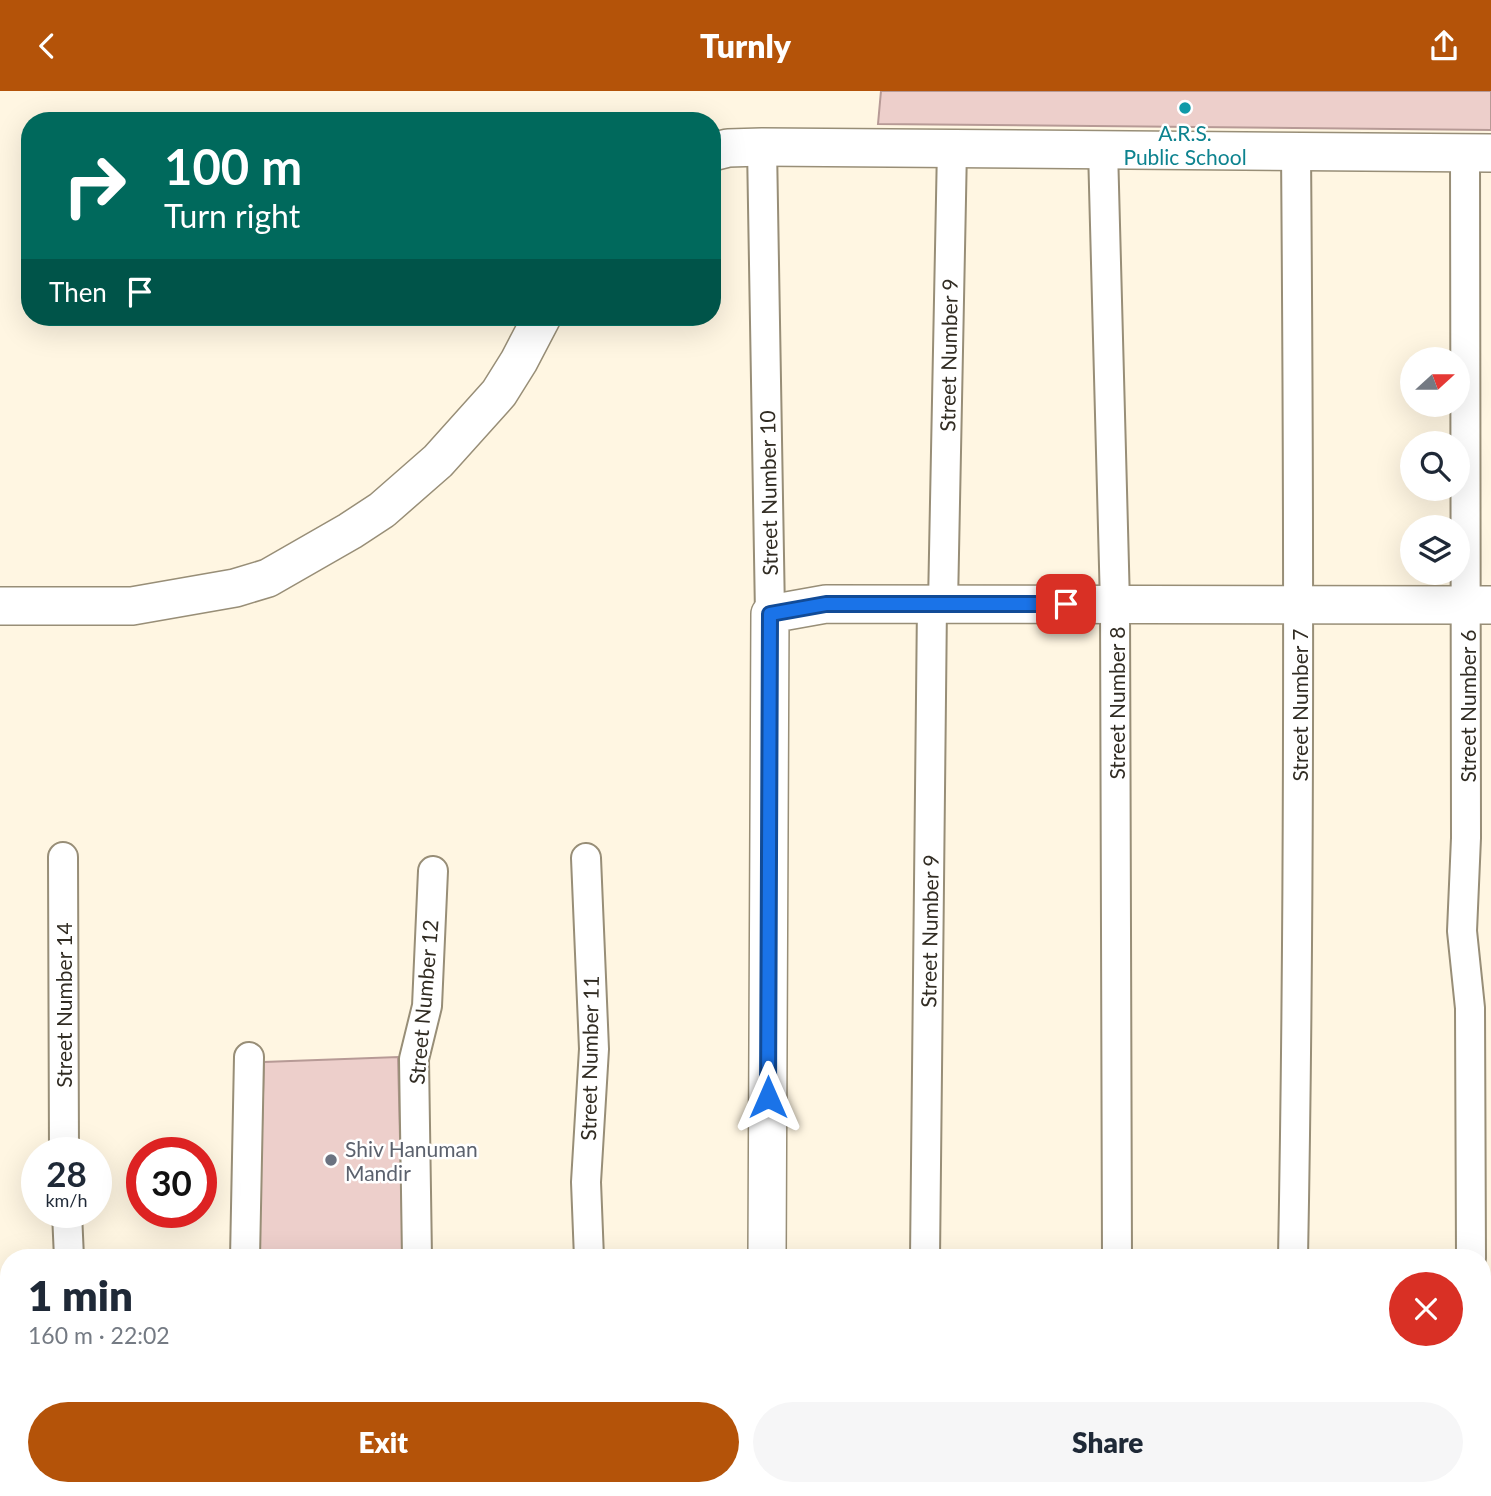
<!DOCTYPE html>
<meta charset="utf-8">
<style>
:root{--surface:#fff;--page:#f6f6f7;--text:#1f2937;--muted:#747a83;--accent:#b45309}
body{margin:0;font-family:Lato,sans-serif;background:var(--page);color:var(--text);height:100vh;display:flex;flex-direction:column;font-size:26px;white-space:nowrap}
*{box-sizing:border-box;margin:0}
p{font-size:23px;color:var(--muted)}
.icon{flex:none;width:38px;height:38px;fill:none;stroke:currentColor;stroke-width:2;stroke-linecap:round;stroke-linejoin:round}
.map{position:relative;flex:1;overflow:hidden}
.details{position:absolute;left:0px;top:1158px;width:1491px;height:247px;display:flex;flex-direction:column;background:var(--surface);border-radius:28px 28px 0 0;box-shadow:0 7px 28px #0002}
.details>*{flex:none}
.guide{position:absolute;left:21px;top:21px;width:700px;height:214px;border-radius:28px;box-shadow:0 7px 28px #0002;background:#00695c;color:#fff;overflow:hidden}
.needle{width:46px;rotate:69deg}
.tools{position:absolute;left:1400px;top:256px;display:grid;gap:14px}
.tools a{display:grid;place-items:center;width:70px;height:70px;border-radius:50%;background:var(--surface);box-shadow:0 7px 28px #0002;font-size:35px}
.speed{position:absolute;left:21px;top:1046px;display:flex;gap:14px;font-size:35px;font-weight:700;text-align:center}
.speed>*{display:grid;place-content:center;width:91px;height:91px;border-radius:50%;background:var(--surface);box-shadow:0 7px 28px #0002;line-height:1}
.speed small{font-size:18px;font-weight:400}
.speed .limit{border:10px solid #d22;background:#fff;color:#111}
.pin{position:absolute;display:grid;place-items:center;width:60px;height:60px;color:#fff;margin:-30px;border-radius:14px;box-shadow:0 4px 10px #0006}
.me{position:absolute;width:77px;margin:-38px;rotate:0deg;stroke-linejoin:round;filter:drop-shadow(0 0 5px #0008)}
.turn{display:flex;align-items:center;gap:24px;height:147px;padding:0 28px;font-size:32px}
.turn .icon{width:91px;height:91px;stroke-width:2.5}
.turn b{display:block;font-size:49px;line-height:60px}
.then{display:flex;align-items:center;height:66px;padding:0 28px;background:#0003;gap:14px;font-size:26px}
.round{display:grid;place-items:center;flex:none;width:74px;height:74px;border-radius:37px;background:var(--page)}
.head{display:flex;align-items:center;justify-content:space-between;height:119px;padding:0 28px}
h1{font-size:42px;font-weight:800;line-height:52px}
.cta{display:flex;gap:14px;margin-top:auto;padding:14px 28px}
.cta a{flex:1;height:80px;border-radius:42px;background:var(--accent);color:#fff;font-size:28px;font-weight:800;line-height:80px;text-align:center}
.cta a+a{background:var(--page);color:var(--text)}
header{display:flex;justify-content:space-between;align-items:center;height:91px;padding:0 28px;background:var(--accent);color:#fff;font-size:32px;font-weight:800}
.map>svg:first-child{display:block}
.building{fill:#edcfcb;stroke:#b79a96;stroke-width:2}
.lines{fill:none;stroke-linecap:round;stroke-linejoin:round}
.pedestrian-casing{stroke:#988e77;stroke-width:32}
.minor-casing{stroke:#988e77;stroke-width:40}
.pedestrian{stroke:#fff;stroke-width:28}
.minor{stroke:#fff;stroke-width:37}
.route-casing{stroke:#114b97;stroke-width:18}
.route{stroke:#1a73e8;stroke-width:12}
.culture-dot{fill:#0f9aa8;stroke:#fff;stroke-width:2.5}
.worship-dot{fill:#6b7280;stroke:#fff;stroke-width:2.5}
.labels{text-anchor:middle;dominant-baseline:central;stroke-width:5;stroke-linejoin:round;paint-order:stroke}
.culture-label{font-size:21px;fill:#0d838f;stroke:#fff}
.street-label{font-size:21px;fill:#312c23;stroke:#fff}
.worship-label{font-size:21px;fill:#5b616d;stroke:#fff;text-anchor:start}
</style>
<header><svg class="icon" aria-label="back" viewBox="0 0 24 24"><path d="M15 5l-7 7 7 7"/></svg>Turnly<svg class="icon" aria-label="share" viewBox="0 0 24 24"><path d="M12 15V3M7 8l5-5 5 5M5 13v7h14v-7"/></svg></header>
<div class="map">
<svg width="1491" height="1405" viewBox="0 0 1491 1405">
<rect width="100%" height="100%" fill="#fff6e2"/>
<g class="building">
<path d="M881,0H1491V39L878,33Z"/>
<path d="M398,966L403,1167H258L264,971Z"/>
</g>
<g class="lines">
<defs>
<g id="pedestrian">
<path d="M762,56L770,523"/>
<path d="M1103,58L1115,513L1117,1167"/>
<path d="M1465,62L1466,747L1462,840L1470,917L1471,1167"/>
<path d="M943,513L952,57"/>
<path d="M63,766L64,1062"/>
<path d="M586,767L594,958L586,1091L589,1167"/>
<path d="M67,1122L69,1167"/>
<path d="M245,1167L249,966"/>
<path d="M417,1167L414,968L427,915L433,780"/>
<path d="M925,1167L932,513"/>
<path d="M1293,1167C1300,798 1299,429 1296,60"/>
<path d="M1289,1396V1405"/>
<path d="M68,1405V1396"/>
<path d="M249,1405V1396"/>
<path d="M426,1405L427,1396"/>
<path d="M599,1405L600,1396"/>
<path d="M759,1405V1396"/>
<path d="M936,1405V1396"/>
<path d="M1117,1405V1396"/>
<path d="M1455,1405V1396"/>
</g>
<g id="minor">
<path d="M712,61L728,57L762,56L1491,62"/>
<path d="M0,515H132L235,497L268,487L350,440L382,419L438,370L499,302L519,270L542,226"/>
<path d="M767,1167L770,523L826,513L1491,514"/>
<path d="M0,1372H9"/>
<path d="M1482,1374H1491"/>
</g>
</defs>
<use href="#pedestrian" class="pedestrian-casing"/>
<use href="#minor" class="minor-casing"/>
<use href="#pedestrian" class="pedestrian"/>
<use href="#minor" class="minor"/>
</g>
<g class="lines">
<defs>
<path id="route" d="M768,1006L770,523L826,513H1066"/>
</defs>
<use href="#route" class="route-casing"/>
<use href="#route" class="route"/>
</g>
<circle class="culture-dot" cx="1185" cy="17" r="7"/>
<circle class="worship-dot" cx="331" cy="1069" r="7"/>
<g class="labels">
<g class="culture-label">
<text x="1185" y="41">A.R.S.<tspan x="1185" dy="24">Public School</tspan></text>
</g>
<g class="street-label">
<text transform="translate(948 264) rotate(-89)">Street Number 9</text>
<text transform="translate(768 402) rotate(-91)">Street Number 10</text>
<text transform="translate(1116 612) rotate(-90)">Street Number 8</text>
<text transform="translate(1299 614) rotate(-90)">Street Number 7</text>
<text transform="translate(1467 615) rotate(-90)">Street Number 6</text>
<text transform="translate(929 840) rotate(-89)">Street Number 9</text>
<text transform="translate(423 911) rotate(-85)">Street Number 12</text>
<text transform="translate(63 914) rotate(-90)">Street Number 14</text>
<text transform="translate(589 967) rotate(-89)">Street Number 11</text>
</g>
<g class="worship-label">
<text x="345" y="1057">Shiv Hanuman<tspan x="345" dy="24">Mandir</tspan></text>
</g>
</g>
</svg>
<div class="tools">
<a><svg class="needle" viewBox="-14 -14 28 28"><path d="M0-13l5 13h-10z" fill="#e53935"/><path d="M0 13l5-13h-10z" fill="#747a83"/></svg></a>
<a><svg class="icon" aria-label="search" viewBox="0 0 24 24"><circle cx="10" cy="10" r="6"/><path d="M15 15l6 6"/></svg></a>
<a><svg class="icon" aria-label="layers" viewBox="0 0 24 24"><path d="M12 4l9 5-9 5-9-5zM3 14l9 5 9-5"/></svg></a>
</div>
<div class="speed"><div>28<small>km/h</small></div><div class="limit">30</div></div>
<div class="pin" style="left:1066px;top:513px;background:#d93025"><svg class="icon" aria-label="arrive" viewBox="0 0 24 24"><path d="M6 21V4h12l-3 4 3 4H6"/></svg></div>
<svg class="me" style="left:768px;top:1006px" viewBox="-20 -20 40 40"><path d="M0-17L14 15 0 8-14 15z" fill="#1a73e8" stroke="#fff" stroke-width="4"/></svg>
<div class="guide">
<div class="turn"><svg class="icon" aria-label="right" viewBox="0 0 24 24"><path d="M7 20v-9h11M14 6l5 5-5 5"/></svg><div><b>100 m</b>Turn right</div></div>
<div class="then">Then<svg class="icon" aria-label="arrive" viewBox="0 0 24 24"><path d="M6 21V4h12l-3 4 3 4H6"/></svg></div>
</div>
<section class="details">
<div class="head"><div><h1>1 min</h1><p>160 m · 22:02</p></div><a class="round" style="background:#d93025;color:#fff"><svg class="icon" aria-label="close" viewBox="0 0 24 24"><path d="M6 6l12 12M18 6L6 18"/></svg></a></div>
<div class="cta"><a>Exit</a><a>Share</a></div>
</section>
</div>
